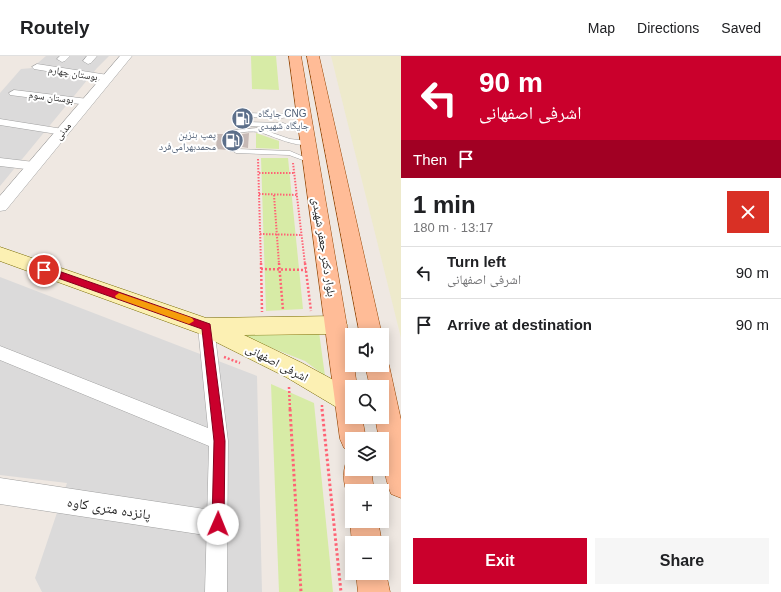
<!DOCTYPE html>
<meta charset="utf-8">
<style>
:root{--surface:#fff;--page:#f6f6f6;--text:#202124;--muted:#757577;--line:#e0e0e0;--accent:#ca002c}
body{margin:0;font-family:Helvetica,"Noto Naskh Arabic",sans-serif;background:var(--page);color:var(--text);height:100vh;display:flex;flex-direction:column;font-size:15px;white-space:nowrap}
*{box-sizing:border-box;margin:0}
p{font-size:13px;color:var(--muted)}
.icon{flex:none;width:22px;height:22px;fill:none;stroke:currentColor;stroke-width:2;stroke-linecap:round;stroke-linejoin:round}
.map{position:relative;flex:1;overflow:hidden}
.details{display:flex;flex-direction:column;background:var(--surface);width:380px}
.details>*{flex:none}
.top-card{background:#ca002c;color:#fff;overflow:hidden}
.controls{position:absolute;left:345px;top:272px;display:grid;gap:8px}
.controls a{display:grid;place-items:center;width:44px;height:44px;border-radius:0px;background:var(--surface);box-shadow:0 2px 10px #0003;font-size:20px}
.pin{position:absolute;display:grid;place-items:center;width:34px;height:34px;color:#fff;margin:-17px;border:2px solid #fff;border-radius:50%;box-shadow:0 1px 4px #0007}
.me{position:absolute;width:44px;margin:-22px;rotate:1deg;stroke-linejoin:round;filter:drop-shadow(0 0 3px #0008)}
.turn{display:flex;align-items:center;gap:14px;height:84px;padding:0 12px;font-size:18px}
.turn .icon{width:52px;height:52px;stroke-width:2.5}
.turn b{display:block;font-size:28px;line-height:34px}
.then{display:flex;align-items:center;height:38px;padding:0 12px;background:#0003;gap:8px;font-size:15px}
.round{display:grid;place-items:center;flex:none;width:42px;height:42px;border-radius:0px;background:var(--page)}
.overview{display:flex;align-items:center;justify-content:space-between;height:68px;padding:0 12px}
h1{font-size:24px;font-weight:700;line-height:30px}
.cta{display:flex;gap:8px;margin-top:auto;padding:8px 12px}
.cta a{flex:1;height:46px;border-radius:0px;background:var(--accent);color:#fff;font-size:16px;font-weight:700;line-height:46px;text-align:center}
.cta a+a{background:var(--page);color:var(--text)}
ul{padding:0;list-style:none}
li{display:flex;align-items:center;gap:12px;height:52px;padding:0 12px;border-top:1px solid var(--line)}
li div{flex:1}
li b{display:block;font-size:15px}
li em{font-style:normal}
header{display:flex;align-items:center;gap:24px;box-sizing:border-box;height:56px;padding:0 20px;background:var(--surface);border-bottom:1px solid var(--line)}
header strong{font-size:19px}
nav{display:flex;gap:22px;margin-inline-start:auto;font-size:14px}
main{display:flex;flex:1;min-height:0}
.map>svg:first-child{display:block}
.residential{fill:#dbdada}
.farmland{fill:#eeeacc}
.grass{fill:#d7eba6}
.building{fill:#c6b9b5}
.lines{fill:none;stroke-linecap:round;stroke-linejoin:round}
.service-casing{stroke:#a1a1a1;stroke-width:1}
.minor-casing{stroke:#a1a1a1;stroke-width:1}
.tertiary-casing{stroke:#a1a1a1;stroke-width:1}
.secondary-casing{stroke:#776a01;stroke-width:1}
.primary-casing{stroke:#964400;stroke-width:1}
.path-far2{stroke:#ff6375;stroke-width:2;stroke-dasharray:1.5 1.5;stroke-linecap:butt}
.path-far1{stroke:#ff6375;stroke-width:2.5;stroke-dasharray:2 2;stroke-linecap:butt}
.path{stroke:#ff6375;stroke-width:3;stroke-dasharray:2.5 2.5;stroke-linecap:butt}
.service{fill:#fff;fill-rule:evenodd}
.minor{fill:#fff;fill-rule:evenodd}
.tertiary{fill:#fff;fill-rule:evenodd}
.secondary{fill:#fcf0b3;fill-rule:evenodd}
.primary{fill:#ffbc97;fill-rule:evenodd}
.route{fill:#ca002c;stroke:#83001d}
.slow{fill:#f59e0b}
.labels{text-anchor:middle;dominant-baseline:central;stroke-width:4;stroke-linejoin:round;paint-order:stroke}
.far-street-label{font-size:10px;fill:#1d1d1d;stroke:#fff}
.far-service-label{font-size:10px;fill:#4e5e75;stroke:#fff;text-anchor:start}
.street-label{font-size:12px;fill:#1d1d1d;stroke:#fff}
.near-street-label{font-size:14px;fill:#1d1d1d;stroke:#fff}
</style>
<header>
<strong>Routely</strong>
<nav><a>Map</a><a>Directions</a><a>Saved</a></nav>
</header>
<main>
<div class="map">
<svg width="401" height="536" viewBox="0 0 401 536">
<rect width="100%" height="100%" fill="#efe8e2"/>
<g class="residential">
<path d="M46,0H109L97,12L0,130V37L21,13L32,12Z"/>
<path d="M0,221L257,320L262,536H42L35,522L67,427L0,419Z"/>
</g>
<path class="farmland" d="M331,0H401V282Z"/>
<g class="grass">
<path d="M251,0H276L279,34L252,33Z"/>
<path d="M256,77L279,85V93L256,92Z"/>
<path d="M261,102H288L303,253L266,255Z"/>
<path d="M319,276L325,320L305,305L234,277Z"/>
<path d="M271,328L314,347L333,536H279Z"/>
</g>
<g class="building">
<path d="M249,77L248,92L236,90V79Z"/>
<path d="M217,78H227L226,92L228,94L216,93Z"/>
</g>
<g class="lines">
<defs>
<g id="service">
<path d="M304,55L306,56V58L282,62L247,61L245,64L247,66L283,67L309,75L310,76L307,78L283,71L246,70L239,64L243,58L245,57L282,58Z"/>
<path d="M258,72L290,83L308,85L311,87C300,94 271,79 259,76C252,75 243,76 237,77L235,78L234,91L237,93L290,95L313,105L310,107L308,106L289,99L236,97L228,92L229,78L233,74Z"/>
</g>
<g id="minor">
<path d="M60,0H70L65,5L62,6L57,3Z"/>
<path d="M87,0H97L91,7L88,8L83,5Z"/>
<path d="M37,8L108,19L113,22L108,25L34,13L32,11Z"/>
<path d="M14,34L88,43L93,46L88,49L10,39L9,37Z"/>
<path d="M0,63L63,73L69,76L63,79L0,69Z"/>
<path d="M0,102L34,106L38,107L40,110L38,113L34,114L0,110Z"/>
<path d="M206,265L212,266L214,271L228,385L227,536H205L209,390L0,304V290L208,372L198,271L200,266Z"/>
</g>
<g id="tertiary">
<path d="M120,0H132L6,154L0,155V140Z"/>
<path d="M0,422L218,455L227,459L231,468L227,477L218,481L0,448Z"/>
</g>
<path id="secondary" d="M0,191L206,262L336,260L344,263L347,269L344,275L336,278L244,279L302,307L352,334V353L347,355L338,352L286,321L198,277L0,205Z"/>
<g id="primary">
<path d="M289,0H301L352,300V309H354L357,331H352V361H362L366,383H352V395L344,392L340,383Z"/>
<path d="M307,0H319L382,279H360Z"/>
<path d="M382,301L385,302L389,309L401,364V442L391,438C384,420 382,402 382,383H379L375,361H382V331H370L365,309H382Z"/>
<path d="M352,402V413H371L374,435H352V446L350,445C344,431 341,418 347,404Z"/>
<path d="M352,459V465H378L382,487H352L350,465Z"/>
<path d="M382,506L386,517L390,536H358L356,517H382Z"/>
</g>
</defs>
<use href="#service" class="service-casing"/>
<use href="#minor" class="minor-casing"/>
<use href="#tertiary" class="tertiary-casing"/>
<use href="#secondary" class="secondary-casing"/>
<use href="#primary" class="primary-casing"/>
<g class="path-far2">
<path d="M258,103L261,208"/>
<path d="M293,107L305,208"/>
<path d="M259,117H295"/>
<path d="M259,138L297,139"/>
<path d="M274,139L279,208"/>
<path d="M260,178L302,179"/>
</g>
<g class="path-far1">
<path d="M261,207L262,256"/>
<path d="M279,207L283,254"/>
<path d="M305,207L311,255"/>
<path d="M261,213L306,214"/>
<path d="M224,301L240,307"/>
<path d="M289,331L290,354"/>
<path d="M322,349V354"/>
</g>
<g class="path">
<path d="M290,353L301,536"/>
<path d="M322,353L341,536"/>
</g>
<use href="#service" class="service"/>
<use href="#minor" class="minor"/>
<use href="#tertiary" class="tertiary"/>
<use href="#secondary" class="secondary"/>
<use href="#primary" class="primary"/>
</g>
<path class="route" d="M41,211H47L210,268L225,385L224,468L222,473L218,474L214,473L212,468L214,385L202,273L41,216L40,214Z"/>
<path class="slow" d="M119,237L192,262L194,265L189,268L116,242L115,240Z"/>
<defs>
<symbol id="fuel-disc" viewBox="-11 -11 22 22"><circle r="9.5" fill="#5c6f8a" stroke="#fff"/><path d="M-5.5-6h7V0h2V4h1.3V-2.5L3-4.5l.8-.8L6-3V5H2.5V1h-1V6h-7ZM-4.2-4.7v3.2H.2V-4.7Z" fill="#fff"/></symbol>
</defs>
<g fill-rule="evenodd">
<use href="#fuel-disc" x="230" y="50" width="25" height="25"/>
<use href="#fuel-disc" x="220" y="72" width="25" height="25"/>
</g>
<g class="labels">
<g class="far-street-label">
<text transform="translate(73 17) rotate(9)">بوستان چهارم</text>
<text transform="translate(51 41) rotate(7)">بوستان سوم</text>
<text transform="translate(63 75) rotate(-50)">مدنی</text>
</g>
<g class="far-service-label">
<text x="258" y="57">جایگاه CNG<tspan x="258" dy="12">جایگاه شهیدی</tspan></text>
<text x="216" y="78" text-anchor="end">پمپ بنزین<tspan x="216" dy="12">محمد‌بهرامی‌فرد</tspan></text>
</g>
<g class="street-label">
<text transform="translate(324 191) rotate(81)">بلوار دکتر جعفر شهیدی</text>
<text transform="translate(277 307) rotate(27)">اشرفی اصفهانی</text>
</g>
<g class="near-street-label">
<text transform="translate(109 452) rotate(9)">پانزده متری کاوه</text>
</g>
</g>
</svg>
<div class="controls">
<a><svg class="icon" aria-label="sound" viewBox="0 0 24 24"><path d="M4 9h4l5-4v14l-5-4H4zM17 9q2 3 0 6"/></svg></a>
<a><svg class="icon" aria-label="search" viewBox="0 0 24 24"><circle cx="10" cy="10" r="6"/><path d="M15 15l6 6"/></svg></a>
<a><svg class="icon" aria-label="layers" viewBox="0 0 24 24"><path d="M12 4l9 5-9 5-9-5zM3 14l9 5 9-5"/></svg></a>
<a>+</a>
<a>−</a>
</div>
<div class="pin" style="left:44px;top:214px;background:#d93025"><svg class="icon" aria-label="arrive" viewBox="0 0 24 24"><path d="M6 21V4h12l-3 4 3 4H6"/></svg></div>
<svg class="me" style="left:218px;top:468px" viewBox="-20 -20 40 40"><circle r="19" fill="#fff"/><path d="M0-13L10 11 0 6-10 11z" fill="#ca002c"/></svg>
</div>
<section class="details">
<div class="top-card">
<div class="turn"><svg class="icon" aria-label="left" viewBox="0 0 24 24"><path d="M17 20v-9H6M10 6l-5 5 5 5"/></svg><div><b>90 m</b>اشرفی اصفهانی</div></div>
<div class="then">Then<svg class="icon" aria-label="arrive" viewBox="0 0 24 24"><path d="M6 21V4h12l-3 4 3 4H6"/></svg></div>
</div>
<div class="overview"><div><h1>1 min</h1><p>180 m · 13:17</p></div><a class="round" style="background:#d93025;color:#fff"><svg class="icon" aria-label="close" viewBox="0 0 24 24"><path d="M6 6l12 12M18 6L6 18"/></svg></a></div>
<ul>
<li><svg class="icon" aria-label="left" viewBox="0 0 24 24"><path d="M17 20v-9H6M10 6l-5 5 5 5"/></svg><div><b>Turn left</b><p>اشرفی اصفهانی</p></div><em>90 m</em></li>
<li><svg class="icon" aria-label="arrive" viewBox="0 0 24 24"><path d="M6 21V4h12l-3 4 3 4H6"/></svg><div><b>Arrive at destination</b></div><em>90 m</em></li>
</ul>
<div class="cta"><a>Exit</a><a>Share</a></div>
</section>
</main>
